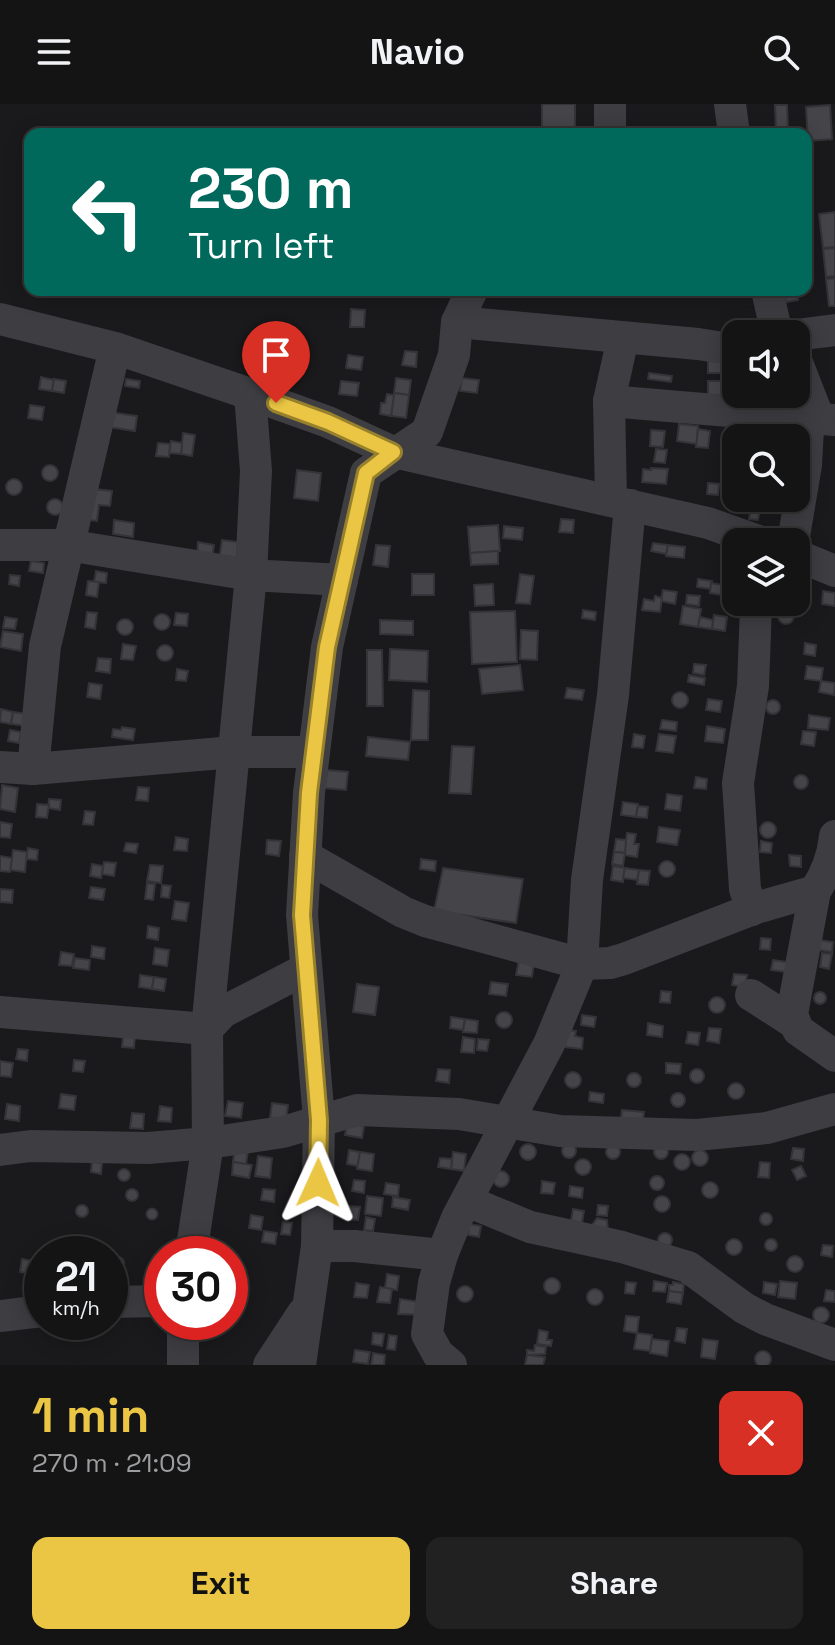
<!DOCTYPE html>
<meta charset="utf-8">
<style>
:root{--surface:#141415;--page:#212122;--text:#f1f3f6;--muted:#9d9ea0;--line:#333334;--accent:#eac644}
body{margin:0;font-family:"Space Grotesk",sans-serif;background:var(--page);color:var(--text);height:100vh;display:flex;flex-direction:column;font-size:30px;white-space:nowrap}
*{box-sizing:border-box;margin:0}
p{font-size:26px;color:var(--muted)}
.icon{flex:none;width:44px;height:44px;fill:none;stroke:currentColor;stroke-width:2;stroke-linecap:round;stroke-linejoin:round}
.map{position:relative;height:1261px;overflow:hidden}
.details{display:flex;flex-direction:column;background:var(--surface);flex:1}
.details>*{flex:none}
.guide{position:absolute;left:24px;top:24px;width:788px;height:168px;border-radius:16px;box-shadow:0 4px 20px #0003,0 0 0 2px var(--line);background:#00695c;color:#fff;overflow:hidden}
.fabs{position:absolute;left:722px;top:216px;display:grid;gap:16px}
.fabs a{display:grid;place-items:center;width:88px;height:88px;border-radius:16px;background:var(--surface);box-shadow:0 4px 20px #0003,0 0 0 2px var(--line);font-size:40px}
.speed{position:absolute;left:24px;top:1132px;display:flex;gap:16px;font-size:40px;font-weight:700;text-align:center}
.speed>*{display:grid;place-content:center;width:104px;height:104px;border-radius:50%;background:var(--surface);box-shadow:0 4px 20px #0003,0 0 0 2px var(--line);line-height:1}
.speed small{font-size:20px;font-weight:400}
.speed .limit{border:12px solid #d22;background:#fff;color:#111}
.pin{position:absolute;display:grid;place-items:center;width:68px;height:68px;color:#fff;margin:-82px -34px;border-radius:50% 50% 50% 0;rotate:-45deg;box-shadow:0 0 8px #0007}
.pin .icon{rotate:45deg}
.me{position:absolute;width:88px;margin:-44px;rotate:1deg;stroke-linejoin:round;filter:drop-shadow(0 0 6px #0008)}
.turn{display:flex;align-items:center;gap:28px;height:168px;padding:0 32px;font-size:36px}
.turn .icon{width:104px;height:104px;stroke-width:2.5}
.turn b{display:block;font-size:56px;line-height:68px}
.round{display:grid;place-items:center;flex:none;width:84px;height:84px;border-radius:16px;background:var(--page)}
.summary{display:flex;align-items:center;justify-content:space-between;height:136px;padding:0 32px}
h1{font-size:48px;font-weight:800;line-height:60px;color:var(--accent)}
.action{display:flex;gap:16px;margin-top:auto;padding:16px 32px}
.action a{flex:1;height:92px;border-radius:16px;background:var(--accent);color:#111;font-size:32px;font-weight:800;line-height:92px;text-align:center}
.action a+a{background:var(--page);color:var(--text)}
header{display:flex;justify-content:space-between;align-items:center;height:104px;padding:0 32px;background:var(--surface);font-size:36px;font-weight:800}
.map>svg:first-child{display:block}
.building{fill:#444449;stroke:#343438;stroke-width:2}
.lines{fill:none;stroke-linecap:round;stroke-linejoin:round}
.minor{stroke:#3d3d42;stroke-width:32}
.route-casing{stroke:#98812c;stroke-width:20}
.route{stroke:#eac644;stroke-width:14}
</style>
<header><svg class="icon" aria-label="menu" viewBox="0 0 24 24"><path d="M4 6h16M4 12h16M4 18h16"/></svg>Navio<svg class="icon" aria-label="search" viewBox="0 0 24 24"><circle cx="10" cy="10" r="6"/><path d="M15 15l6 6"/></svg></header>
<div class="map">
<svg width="835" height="1261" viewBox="0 0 835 1261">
<rect width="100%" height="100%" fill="#1a1a1c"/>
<g class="building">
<rect x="542" y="0" width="33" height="30"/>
<path d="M775,1H787L788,26L776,27Z"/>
<path d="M830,1L832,35L808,37L806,3Z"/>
<path d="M835,108V143L823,144L819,110Z"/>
<path d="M835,144V172L826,173L823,145Z"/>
<path d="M835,174V202H829L826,175Z"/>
<path d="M784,186H796L798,196L786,198Z"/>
<path d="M351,205L365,206L364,223H350Z"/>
<path d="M405,247L417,248L416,263L402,261Z"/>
<path d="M348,251L363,253L361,266L346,264Z"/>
<rect x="708" y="255" width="25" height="14"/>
<path d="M649,269L672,272L671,278L648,275Z"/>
<path d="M41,273L54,276L52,287L39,285Z"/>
<path d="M396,274L411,276L409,291L394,289Z"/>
<path d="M462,274L479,276L477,289L460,287Z"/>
<path d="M54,275L66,277L64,289L52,287Z"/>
<path d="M126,275L140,277L139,284L125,282Z"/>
<path d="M341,277L359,279L357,292L339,290Z"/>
<path d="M708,277H722L721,291H708Z"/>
<path d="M394,289L409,291L406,314L391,312Z"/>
<path d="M387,290L394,291L391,312L380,310L381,299H385Z"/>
<path d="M30,301L44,303L42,316L28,314Z"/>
<path d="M109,308L137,312L135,327L108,323Z"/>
<path d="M679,320L698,322L697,340L677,337Z"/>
<path d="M698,325L710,327L708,344L696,343Z"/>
<path d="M651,326L665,327L663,343L650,342Z"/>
<path d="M183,329L195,331L192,352L181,350Z"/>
<path d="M171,337L182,339L181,350L169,349Z"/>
<path d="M158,339L170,340L169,353L156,352Z"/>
<path d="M656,345L667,346L665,359L654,358Z"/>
<circle cx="50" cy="369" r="8"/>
<path d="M651,364L668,365L666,380L642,378L643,365L651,366Z"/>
<path d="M297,366L321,369L318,397L294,394Z"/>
<circle cx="14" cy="383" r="8"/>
<path d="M708,379L719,380L718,391L707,390Z"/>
<path d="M85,384L112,387L110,402L99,401L97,417L81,415Z"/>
<circle cx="55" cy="403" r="8"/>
<path d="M751,404L760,405L758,416L749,415Z"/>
<path d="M561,415L574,416L573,429L559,428Z"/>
<path d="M114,416L134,419L133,433L113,430Z"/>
<path d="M498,421L500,447L470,449L468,423Z"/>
<path d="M504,422L523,424L522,436L503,434Z"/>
<path d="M222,436L238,438L236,459L219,456Z"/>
<path d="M198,438L214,441L212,455L197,453Z"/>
<path d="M653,439L668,441L666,450L651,447Z"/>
<path d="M376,441L390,442L388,463L373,461Z"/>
<path d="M668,441L685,443L684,454L666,452Z"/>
<path d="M498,447V460L471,461L470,449Z"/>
<path d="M31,457L44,459L43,469L29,467Z"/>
<path d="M726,460L735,461L733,476L724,475Z"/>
<path d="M96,467L107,469L106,479L94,478Z"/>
<rect x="412" y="470" width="22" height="21"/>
<path d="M520,470L534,472L530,500L516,499Z"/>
<path d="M10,471L20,472L19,482L9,480Z"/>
<path d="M698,475L712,477L711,485L697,483Z"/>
<path d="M724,475L736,477V491L722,489Z"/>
<path d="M88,477L99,478L97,493L86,491Z"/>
<path d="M711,479L723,481L722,491L710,489Z"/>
<path d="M493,480L494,501L475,502L474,481Z"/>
<path d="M663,486L677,488L675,500L661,497Z"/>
<path d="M799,486L808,487L806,500L797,499Z"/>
<path d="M823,487L835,489V502L822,500Z"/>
<path d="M687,491L700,492L699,502L686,500Z"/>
<path d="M655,492L662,494L660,508L642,506L644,495L654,497Z"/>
<path d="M683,502L701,505L698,523L680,520Z"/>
<circle cx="786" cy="512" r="8"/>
<path d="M583,506L596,508L595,516L582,514Z"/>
<path d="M515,507L517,558L472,560L470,508Z"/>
<path d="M87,508L97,509L95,525L85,523Z"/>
<path d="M176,509L188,510L187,522L174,521Z"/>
<circle cx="162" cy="518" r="8"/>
<path d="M714,511L727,513L725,527L712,525Z"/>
<path d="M5,513L17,515L15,525L3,524Z"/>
<path d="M700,513L713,516L712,525L698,523Z"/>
<circle cx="125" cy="523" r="8"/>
<path d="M380,516L413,517V531L380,530Z"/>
<path d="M521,526L538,527L537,556L520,555Z"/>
<path d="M3,527L23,530L21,547L0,543Z"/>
<path d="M805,539L816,541L815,552L804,550Z"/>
<path d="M123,540L136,542L133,556L121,555Z"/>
<circle cx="165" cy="549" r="8"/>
<path d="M390,545L428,547L427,578L389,576Z"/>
<path d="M367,546H382L383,602H367Z"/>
<path d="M98,554L111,555L110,569L96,567Z"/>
<path d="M694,560L706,561L704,571L693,569Z"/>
<path d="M520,561L523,586L482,590L479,565Z"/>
<path d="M807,562L823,564L821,577L805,575Z"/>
<path d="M177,565L188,567L186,577L176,576Z"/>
<path d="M689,571L705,574L704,581L688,578Z"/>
<path d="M821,577L835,579L834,591L819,588Z"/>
<path d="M89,579L102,581L100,595L87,593Z"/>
<path d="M567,584L584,586L582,596L565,594Z"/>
<path d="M413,586L429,587L428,636H411Z"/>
<circle cx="680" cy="596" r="8"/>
<path d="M708,595L722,597L720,608L706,606Z"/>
<circle cx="773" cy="603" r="7"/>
<path d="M1,605L13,608L11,620L0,618Z"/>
<path d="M13,608L28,610L26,622L11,620Z"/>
<path d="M809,611L830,614L828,626L808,624Z"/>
<path d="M662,616L677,618L676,627L660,625Z"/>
<path d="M707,622L725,625L723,639L705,637Z"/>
<path d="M122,623L135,625L133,636L112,633L113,625L121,626Z"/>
<path d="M10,626L21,628L19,639L8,637Z"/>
<path d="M803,627L816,628L814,642L801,640Z"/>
<path d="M634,630L645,632L643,644L632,643Z"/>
<path d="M659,630L676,632L673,649L656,647Z"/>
<path d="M368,633L410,638L408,656L366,652Z"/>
<path d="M452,642L474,643L471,690L449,689Z"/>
<path d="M327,666L348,668L346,686L325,684Z"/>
<circle cx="801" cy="678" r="7"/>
<path d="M696,673L707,675L706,685L694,684Z"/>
<path d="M2,681L18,684L15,708L0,705Z"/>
<path d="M138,683L149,684L148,697L136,696Z"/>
<path d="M667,690L682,692L680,707L665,705Z"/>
<path d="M49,695L61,696L60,706L48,704Z"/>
<path d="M623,698L638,700L636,713L621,711Z"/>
<path d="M37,700L49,701L47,714L36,713Z"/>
<path d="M638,702L648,703L647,714L636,713Z"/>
<path d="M85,707L95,708L93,721L83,720Z"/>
<path d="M0,718L12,720L10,734L0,733Z"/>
<circle cx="768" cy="726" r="8"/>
<path d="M659,723L680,726L677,741L657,738Z"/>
<path d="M627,729L636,730L634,740H639L637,753L624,751Z"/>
<path d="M176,733L188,735L187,747L174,746Z"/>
<path d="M616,735L626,736L625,749L614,748Z"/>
<path d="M267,736L281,737L279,752L266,750Z"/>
<path d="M761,737L772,739L771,749L760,748Z"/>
<path d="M126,739L138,740L136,749L124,747Z"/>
<path d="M28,744L38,746L37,756L26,755Z"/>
<path d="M13,746L27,748L25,768L10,766Z"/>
<path d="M614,748L625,749L623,762L612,760Z"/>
<path d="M789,751L801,752V763L790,762Z"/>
<path d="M0,752L12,754L10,768L0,767Z"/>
<path d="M421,755L436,757L435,767L420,765Z"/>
<circle cx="667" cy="765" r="8"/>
<path d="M104,758L116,759L114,772L102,770Z"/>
<path d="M92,760L103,762L101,774L90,772Z"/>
<path d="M150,761L163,762L161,779L147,777Z"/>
<path d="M613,762L625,764L623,778L611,776Z"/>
<path d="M443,764L523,775L516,819L434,807Z"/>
<path d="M625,764L639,766L637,776L623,774Z"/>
<path d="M639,766L650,767L648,781L637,780Z"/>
<path d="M147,779L155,780L153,796L145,795Z"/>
<path d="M162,781L171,782L169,794L161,793Z"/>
<path d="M91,783L105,785L103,796L89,794Z"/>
<path d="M0,785L13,786L12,799L0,798Z"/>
<path d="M175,797L189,799L186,817L172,815Z"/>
<path d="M148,822L159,824L158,836L147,834Z"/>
<path d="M761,834L771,835L770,846L760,845Z"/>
<path d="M819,836L833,838L832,848L818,846Z"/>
<path d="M92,842L105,844L104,855L91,853Z"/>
<path d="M155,844L169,846L167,862L153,860Z"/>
<path d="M61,848L74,850L72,862L59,861Z"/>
<path d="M822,849L832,850L829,865L820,863Z"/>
<path d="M75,854L90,856L89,866L73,864Z"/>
<path d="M519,856L534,857L532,873L516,871Z"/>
<path d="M773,856L787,858L785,868L771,866Z"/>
<path d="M734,870L747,871L745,883L732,881Z"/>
<path d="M140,871L154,873L152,885L139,883Z"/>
<path d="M154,873L166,875L164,887L152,885Z"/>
<path d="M491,878L508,880L506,892L489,890Z"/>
<path d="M357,880L379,883L375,911L353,908Z"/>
<path d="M661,887L671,888L670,899L660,898Z"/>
<circle cx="820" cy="894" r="6"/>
<circle cx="717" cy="901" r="8"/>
<circle cx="504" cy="916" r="8"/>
<path d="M582,911L596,913L594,923L581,921Z"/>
<path d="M451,913L465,915L463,926L450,924Z"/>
<path d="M465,915L478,917L477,929L463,928Z"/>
<path d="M648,919L663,922L662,933L647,931Z"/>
<path d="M709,924L721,925L719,939L707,937Z"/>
<path d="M566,926L576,927L575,932L583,934L582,945L565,943Z"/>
<path d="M688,928L700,929L698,941L686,939Z"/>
<path d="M123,932L135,933L134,944L122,943Z"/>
<path d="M463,933L475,935L474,949L461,948Z"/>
<path d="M478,935L489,936L487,947L477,946Z"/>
<path d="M18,945L28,946L27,957L16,955Z"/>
<path d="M74,956L85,957L83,968L73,967Z"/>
<path d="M0,957L13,959L11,973L0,972Z"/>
<path d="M666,959L681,960L680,970L666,969Z"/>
<circle cx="697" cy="972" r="7"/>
<path d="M438,965L450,966L449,979L436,977Z"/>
<circle cx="573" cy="976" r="8"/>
<circle cx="634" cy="976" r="7"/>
<circle cx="736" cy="987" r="8"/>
<path d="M590,988L604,990L603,999L589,997Z"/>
<circle cx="678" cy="996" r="7"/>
<path d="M61,990L76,992L74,1006L59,1004Z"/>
<path d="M228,997L243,999L241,1014L225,1012Z"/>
<path d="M272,999L288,1001L286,1016L270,1014Z"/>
<path d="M7,1000L20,1002L19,1017L5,1015Z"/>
<path d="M160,1002L172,1004L171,1018L158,1017Z"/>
<path d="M622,1006L644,1008L642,1024L620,1021Z"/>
<path d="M132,1009L144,1010L143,1025L130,1024Z"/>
<path d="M347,1020L364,1022L362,1034L345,1031Z"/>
<circle cx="528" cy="1048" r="8"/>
<circle cx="569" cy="1047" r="7"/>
<circle cx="661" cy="1048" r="7"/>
<circle cx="613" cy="1048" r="7"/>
<path d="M793,1044L804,1045L803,1057L791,1055Z"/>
<path d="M235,1045L248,1047L246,1060L233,1058Z"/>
<path d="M349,1046L360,1048L358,1062L347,1060Z"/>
<circle cx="700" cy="1054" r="8"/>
<path d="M360,1048L374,1050L372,1067L357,1065Z"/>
<path d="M453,1048L466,1050L464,1067L451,1065Z"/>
<circle cx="682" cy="1058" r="8"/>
<path d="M258,1052L272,1054L270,1074L255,1072Z"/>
<path d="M440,1054L452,1055L451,1065L438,1063Z"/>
<circle cx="583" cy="1063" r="8"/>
<path d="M92,1058L102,1059L101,1070L91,1068Z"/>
<path d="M233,1058L252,1061L249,1074L232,1071Z"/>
<path d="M760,1058L770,1059L769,1074L758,1073Z"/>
<path d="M801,1062L806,1072L797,1076L792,1066Z"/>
<circle cx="124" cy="1071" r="6"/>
<circle cx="501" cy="1075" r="8"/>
<circle cx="657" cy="1079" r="7"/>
<path d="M354,1076L365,1077L364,1089L352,1087Z"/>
<path d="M542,1077L555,1079L553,1090L541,1089Z"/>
<circle cx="710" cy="1086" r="8"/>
<path d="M386,1079L399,1081L398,1092L384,1090Z"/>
<path d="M570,1082L583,1084L582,1094L569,1092Z"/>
<circle cx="132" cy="1091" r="6"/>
<path d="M263,1085L275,1086L274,1098L261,1096Z"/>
<path d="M367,1092L383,1094L381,1112L365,1110Z"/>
<circle cx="662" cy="1100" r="8"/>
<path d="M393,1093L410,1096L408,1106L392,1103Z"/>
<circle cx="82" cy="1107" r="6"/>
<path d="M598,1101L608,1102L607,1112L597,1111Z"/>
<path d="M349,1102L360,1103L358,1116L347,1115Z"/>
<circle cx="152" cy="1110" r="5.5"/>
<path d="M573,1105L584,1107L582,1119L571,1117Z"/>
<circle cx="766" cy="1115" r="6"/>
<path d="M251,1111L263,1113L261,1126L249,1124Z"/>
<path d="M366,1113L375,1115L373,1127L364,1126Z"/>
<path d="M597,1114L607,1116L608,1127L592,1121Z"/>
<path d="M283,1118L292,1119L290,1131L281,1130Z"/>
<path d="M469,1120L481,1122L479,1133L468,1131Z"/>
<path d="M264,1127L277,1129L275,1140L262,1138Z"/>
<circle cx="665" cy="1136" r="7"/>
<circle cx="734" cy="1143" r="8"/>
<circle cx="771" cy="1141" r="6"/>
<path d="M823,1141L833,1142L832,1153L821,1151Z"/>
<circle cx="795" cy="1160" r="8"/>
<circle cx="118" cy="1159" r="6"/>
<path d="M22,1155L34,1157L33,1170L20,1168Z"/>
<path d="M387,1170L399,1172L397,1186L385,1184Z"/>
<circle cx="552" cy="1182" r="8"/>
<path d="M654,1177L667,1179L665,1188L653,1187Z"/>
<path d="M780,1177L797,1179L795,1195L778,1193Z"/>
<path d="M626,1178L636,1179L634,1190L625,1189Z"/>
<path d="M673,1178L684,1180L683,1189L669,1187V1181H673Z"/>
<path d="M764,1178L777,1180L775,1191L763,1189Z"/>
<path d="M356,1179L369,1181L367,1194L354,1193Z"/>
<circle cx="465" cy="1190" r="8"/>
<path d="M380,1183L392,1185L390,1199L377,1198Z"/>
<circle cx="595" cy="1193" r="8"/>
<path d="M826,1186L835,1187V1198L824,1197Z"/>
<path d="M669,1187L683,1189L681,1200L667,1198Z"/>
<path d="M400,1195L427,1199L425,1211L398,1210Z"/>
<circle cx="821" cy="1211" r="8"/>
<path d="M626,1212L639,1213L637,1229L624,1227Z"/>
<path d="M677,1224L687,1225L685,1239L675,1237Z"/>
<path d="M539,1226L548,1228L547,1236H552L551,1242L537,1240Z"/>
<path d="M373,1229L384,1230L382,1242L372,1240Z"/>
<path d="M637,1229L652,1231L650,1247L634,1245Z"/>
<path d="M389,1231L397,1232L395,1246L387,1245Z"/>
<path d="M652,1235L669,1237L667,1252L650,1249Z"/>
<path d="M703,1235L718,1237L715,1255L701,1253Z"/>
<path d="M535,1241L546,1243L545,1250L527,1251V1246L534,1247Z"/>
<path d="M355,1246L370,1248L368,1260L353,1258Z"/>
<circle cx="763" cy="1255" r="8"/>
<path d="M373,1249L385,1251L384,1261H371Z"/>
<path d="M527,1251L545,1253L543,1261H525Z"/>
</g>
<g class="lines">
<g class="minor">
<path d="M610,0V30"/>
<path d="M730,0L734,30"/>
<path d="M767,186L777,230"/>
<path d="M0,215L115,244L250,290L328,318L393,348L708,419L761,438"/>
<path d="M457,218L698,240L736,246"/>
<path d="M796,231L835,226"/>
<path d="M609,297L835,316"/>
<path d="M611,396L609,297L623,234"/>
<path d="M793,438L806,361L808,324L819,315L796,256"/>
<path d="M0,441H67L251,471L342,476"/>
<path d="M796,451L835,467"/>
<path d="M0,663L33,665L234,648H314"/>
<path d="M33,665L45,542L115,244"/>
<path d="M835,732C833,753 827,769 815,787L792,910L798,926L835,952"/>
<path d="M305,752L403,808L425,817L582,860L610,859L624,855L756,804L815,787"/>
<path d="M752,806L745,785L738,679L753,582L756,502"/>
<path d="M751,891L793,918"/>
<path d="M0,908L207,925L223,908L306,865"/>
<path d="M0,1046L31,1042L148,1044L208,1039L283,1028L357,1006L459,1010L560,1027L697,1031L767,1024L835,1005"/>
<path d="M467,1097L530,1123L622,1143L688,1163L744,1204L765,1215L835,1241"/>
<path d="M317,1142H354L442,1151"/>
<path d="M191,1150L208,1039L207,925L251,471L256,367L250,290"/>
<path d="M110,1198L162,1197"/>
<path d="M0,1212L42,1207"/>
<path d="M183,1218V1261"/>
<path d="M269,1261L303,1209"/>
<path d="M300,1261L317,1142L319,1016L302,811L309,689L327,543L366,369L427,328L454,251L457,218L472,186"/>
<path d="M451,1261L438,1250L427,1230L434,1179L442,1151L457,1114L549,940L582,860L587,776L613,591L630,401"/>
</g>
</g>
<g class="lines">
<defs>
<path id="route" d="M276,299L328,318L393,348L366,369L327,543L309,689L302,811L319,1016L318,1079"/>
</defs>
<use href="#route" class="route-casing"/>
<use href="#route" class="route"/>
</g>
</svg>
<div class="fabs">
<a><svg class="icon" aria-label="sound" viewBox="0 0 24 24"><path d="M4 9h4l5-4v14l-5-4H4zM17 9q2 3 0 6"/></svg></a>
<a><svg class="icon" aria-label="search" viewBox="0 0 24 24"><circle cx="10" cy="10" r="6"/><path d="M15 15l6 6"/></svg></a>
<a><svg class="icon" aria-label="layers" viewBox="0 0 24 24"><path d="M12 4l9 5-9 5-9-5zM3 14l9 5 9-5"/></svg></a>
</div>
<div class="speed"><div>21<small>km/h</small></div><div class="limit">30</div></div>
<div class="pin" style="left:276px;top:299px;background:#d93025"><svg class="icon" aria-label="arrive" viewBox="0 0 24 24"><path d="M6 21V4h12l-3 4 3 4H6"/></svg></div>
<svg class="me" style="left:318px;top:1079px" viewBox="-20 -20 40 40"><path d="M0-17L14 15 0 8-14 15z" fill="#eac644" stroke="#fff" stroke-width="4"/></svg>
<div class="guide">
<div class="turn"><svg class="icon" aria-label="left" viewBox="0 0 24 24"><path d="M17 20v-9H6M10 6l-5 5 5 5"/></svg><div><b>230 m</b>Turn left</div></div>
</div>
</div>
<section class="details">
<div class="summary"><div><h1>1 min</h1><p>270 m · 21:09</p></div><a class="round" style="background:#d93025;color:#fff"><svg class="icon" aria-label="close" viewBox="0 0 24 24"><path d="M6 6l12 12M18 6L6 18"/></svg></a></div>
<div class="action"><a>Exit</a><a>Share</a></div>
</section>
